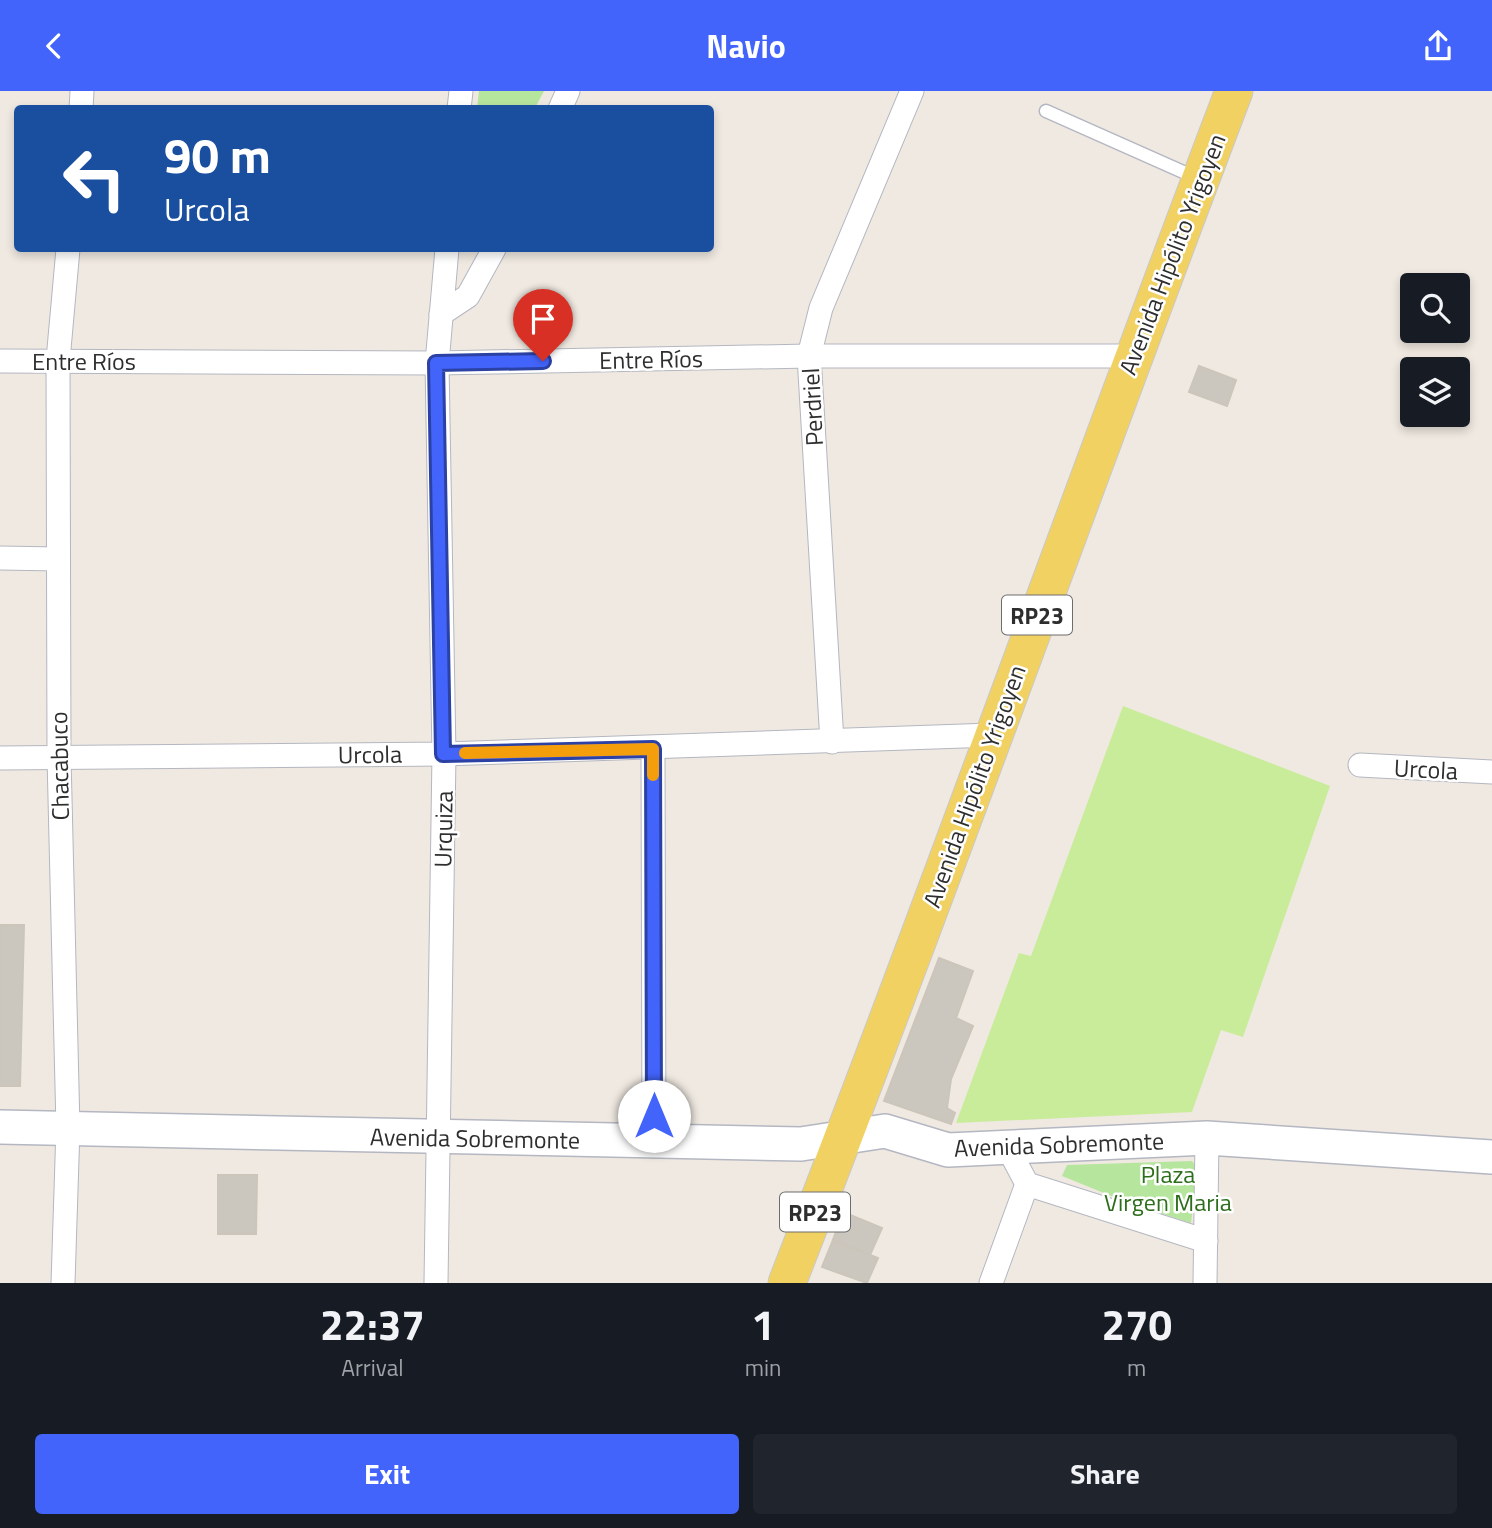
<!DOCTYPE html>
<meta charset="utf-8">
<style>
:root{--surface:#171b24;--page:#20242c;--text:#f1f3f6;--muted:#9ea1a6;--accent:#4264fb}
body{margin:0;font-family:"Titillium Web",sans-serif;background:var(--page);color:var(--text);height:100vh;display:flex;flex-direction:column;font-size:26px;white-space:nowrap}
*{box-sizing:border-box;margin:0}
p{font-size:23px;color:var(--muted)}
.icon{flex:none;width:38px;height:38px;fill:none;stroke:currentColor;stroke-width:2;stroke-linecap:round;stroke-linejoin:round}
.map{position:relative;height:1192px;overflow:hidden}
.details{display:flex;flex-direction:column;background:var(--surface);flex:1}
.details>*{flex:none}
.top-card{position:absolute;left:14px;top:14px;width:700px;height:147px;border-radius:7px;box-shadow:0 4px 10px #0003;background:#1a4fa0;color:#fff;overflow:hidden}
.buttons{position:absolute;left:1400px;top:182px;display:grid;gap:14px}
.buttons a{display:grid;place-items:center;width:70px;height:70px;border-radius:7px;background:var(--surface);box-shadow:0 4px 10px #0003;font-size:35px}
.pin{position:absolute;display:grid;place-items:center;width:60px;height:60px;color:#fff;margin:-72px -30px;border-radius:50% 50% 50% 0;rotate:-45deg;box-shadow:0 0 7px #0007}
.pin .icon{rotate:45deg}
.me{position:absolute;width:77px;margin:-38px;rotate:0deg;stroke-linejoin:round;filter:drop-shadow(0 0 5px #0008)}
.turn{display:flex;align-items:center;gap:24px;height:147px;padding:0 35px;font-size:32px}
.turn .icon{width:91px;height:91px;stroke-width:2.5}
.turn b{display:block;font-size:49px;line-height:60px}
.eta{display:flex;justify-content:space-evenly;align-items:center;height:119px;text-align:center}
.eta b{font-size:42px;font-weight:700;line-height:49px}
.primary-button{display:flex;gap:14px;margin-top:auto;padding:14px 35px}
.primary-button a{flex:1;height:80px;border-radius:7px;background:var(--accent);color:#fff;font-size:28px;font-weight:700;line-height:80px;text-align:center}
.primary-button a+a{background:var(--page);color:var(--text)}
header{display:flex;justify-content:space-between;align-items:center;height:91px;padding:0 35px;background:var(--accent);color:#fff;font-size:32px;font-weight:700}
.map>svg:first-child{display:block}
.green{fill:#b6e59e}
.pitch{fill:#c9ec9a}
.building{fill:#cbc7bf;stroke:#cbc5ba;stroke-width:2}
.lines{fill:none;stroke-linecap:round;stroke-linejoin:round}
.service-casing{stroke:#b4b7c1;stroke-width:15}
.minor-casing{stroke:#b4b7c1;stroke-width:25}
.secondary-casing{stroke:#b4b7c1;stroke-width:36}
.primary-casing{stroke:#c9c9c9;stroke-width:39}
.service{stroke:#fff;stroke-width:12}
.minor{stroke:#fff;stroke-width:23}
.secondary{stroke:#fff;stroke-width:33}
.primary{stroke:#f2d163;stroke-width:37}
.route-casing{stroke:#2b41a3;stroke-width:18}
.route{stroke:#4264fb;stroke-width:12}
.slow{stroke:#f59e0b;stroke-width:12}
.labels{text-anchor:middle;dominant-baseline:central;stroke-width:5;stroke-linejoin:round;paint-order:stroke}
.shield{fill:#fff;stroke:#6d6d6d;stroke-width:2}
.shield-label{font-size:23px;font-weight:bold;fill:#2e2e2e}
.street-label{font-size:24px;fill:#2e2e2e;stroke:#fff}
.park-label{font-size:24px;fill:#2c6e1b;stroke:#fff}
</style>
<header><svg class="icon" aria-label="back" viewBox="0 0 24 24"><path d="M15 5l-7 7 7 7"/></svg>Navio<svg class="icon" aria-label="share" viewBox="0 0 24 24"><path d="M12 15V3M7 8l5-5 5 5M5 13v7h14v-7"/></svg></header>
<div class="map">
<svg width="1492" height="1192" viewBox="0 0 1492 1192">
<rect width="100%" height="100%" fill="#efe9e1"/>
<g class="green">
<path d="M479,0H544L535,17H477Z"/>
<path d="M1192,1070L1198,1078L1191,1132L1126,1111L1062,1085L1067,1074Z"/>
</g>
<path class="pitch" d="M1123,615L1330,695L1243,946L1221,939L1192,1021L956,1032L1019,862L1031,865Z"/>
<g class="building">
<path d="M1199,275L1236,289L1227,315L1189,301Z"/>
<path d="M0,834H24L20,995H0Z"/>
<path d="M939,867L973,880L956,927L973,935L951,988L947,1017L955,1022L951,1033L884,1010Z"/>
<path d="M218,1084H257L256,1143H218Z"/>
<path d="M843,1121L882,1137L870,1164L833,1149Z"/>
<path d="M833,1149L878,1167L867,1192L822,1176Z"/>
</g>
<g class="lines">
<defs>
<path id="service" d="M1046,20L1199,88"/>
<g id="minor">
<path d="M81,18L82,0"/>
<path d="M459,18L461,0"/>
<path d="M560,18L568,0"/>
<path d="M441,223L468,205L494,158"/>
<path d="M0,270L437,272L809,265H1133"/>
<path d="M0,467L58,468"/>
<path d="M832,651L809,265L821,217L912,0"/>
<path d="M653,658L654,1051"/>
<path d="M0,667L444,663L992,644"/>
<path d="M1360,674L1492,681"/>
<path d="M1008,1057L1027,1093L1206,1150"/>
<path d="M63,1192L68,1037L59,666L58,269L68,158"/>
<path d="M436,1192L444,663L437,272L447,158"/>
<path d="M991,1192L1027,1093"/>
<path d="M1205,1192L1207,1047"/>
</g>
<path id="secondary" d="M0,1036L801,1053L885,1040L948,1059L1207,1047L1492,1066"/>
<path id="primary" d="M787,1192C941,797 1083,397 1234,0"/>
</defs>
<use href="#service" class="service-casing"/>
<use href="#minor" class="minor-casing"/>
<use href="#secondary" class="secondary-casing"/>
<use href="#primary" class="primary-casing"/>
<use href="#service" class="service"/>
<use href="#minor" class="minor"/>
<use href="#secondary" class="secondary"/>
<use href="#primary" class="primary"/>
</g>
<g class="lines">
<defs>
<path id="route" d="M543,270L436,272L443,663L653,658L654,1025"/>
</defs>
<use href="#route" class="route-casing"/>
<use href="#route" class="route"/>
<path class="slow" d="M465,662L653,658V684"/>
</g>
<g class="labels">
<g class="shield">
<rect x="1002" y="504.5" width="70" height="39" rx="5"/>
<rect x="780" y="1101.5" width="70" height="39" rx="5"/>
</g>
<g class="shield-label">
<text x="1037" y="524">RP23</text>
<text x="815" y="1121">RP23</text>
</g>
<g class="street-label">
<text transform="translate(1172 163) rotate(-69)">Avenida Hipólito Yrigoyen</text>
<text transform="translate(651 268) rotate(-1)">Entre Ríos</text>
<text x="84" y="270">Entre Ríos</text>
<text transform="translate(812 316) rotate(-93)">Perdriel</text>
<text transform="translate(370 663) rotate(-1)">Urcola</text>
<text transform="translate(59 675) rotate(-91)">Chacabuco</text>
<text transform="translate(1426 678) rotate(3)">Urcola</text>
<text transform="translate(974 695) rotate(-70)">Avenida Hipólito Yrigoyen</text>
<text transform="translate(443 738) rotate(-89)">Urquiza</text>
<text transform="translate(475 1047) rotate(1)">Avenida Sobremonte</text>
<text transform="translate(1059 1053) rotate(-2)">Avenida Sobremonte</text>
</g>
<g class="park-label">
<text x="1168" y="1083">Plaza<tspan x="1168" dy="28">Virgen Maria</tspan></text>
</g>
</g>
</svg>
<div class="buttons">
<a><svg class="icon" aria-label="search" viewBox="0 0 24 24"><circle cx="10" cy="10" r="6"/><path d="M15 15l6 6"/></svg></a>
<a><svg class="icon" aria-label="layers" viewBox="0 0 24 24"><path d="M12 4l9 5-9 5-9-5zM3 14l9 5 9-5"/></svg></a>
</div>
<div class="pin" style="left:543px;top:270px;background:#d93025"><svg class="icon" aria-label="arrive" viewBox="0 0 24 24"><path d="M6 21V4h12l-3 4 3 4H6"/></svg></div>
<svg class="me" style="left:654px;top:1025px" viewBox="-20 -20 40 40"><circle r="19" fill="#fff"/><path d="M0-13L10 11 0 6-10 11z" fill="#4264fb"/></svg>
<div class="top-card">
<div class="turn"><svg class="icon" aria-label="left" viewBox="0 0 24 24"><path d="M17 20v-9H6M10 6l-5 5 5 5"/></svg><div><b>90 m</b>Urcola</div></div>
</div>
</div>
<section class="details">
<div class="eta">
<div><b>22:37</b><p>Arrival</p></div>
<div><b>1</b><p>min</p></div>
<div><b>270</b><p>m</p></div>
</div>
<div class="primary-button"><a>Exit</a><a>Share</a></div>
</section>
